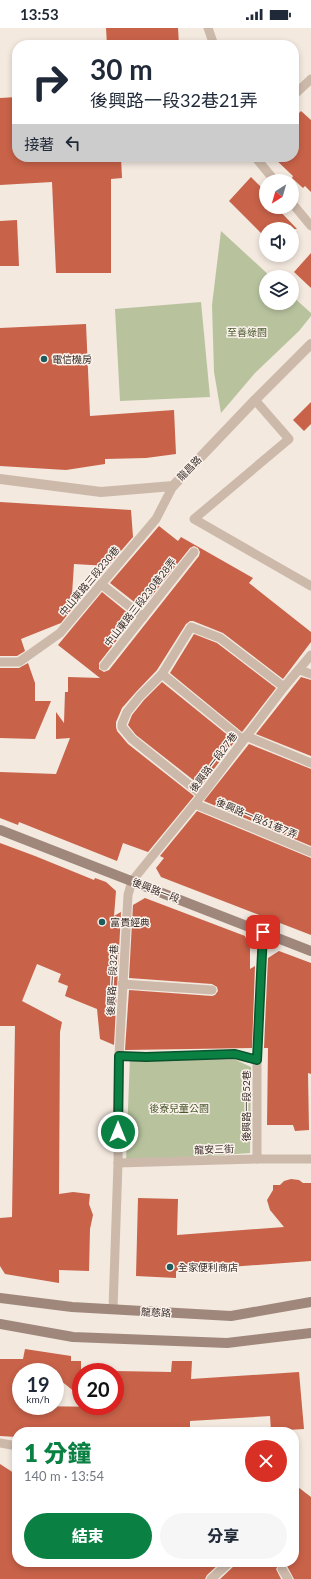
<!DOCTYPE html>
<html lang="zh-TW">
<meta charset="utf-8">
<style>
:root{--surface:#fff;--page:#f6f6f7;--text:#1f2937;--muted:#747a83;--accent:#0b8043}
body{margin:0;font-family:Lato,"Noto Sans TC",sans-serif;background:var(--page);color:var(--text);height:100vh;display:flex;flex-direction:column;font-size:15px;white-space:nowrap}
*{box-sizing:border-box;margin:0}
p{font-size:13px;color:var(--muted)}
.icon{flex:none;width:22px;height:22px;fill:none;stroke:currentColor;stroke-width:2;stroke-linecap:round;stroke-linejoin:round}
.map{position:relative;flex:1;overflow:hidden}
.sheet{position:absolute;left:12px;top:1399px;width:287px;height:140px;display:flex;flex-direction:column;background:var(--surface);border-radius:16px;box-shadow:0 2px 6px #0003}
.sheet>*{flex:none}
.hud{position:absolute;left:12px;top:12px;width:287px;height:122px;border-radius:16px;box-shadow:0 2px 6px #0003;background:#fff;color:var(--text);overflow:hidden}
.needle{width:26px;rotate:217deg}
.fabs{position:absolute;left:259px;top:146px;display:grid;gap:8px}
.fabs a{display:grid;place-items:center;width:40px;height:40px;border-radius:50%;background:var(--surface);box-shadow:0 2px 6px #0003;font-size:20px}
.speed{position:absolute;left:12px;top:1335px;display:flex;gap:8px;font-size:20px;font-weight:700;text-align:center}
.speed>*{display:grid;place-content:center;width:52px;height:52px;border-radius:50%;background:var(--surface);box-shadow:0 2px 6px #0003;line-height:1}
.speed small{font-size:10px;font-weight:400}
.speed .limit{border:6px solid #d22;background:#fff;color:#111}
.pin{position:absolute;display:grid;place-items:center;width:34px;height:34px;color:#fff;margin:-17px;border-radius:8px;box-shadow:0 2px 6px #0006}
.me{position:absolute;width:44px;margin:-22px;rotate:0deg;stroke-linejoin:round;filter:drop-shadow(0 0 3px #0008)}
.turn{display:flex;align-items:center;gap:14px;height:84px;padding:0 12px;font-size:18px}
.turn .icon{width:52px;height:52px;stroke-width:2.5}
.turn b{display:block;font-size:28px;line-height:34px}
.then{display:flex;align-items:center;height:38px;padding:0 12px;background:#0003;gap:8px;font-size:15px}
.round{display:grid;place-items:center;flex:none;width:42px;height:42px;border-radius:21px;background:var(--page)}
.headline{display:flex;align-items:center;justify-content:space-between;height:68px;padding:0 12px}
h1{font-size:24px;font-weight:800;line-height:30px;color:var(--accent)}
.action{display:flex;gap:8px;margin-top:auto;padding:8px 12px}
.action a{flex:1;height:46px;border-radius:24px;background:var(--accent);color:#fff;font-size:16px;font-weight:800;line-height:46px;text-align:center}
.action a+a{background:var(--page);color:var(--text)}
.status{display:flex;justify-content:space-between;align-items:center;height:28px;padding:0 20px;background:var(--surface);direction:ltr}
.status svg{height:11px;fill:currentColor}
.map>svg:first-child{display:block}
.green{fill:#b8c39e}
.building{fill:#c86249}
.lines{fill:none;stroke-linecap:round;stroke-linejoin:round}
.lane{stroke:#ccb9aa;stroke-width:9}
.street{stroke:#ccb9aa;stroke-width:10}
.secondary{stroke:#a0877c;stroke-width:10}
.route-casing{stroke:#07532c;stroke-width:10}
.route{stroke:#0b8043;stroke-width:7}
.poi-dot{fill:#1e5b5d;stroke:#fbf3ec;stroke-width:1.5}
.labels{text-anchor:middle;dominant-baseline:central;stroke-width:3;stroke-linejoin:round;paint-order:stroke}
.park-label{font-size:10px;fill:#4a592d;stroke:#fbf3ec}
.poi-label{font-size:10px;fill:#3a2e2a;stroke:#fbf3ec;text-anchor:start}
.street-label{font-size:10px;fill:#3a2e2a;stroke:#fbf3ec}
</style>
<div class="status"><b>13:53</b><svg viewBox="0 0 49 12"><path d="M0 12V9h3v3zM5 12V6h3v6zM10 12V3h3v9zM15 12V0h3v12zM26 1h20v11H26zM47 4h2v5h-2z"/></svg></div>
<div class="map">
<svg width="311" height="1551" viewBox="0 0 311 1551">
<rect width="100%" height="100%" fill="#f3e9df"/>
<g class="green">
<path d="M221,203L271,249H266V275H292V268L311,285V288L299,303L255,345L221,385L214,344L212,277Z"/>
<path d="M201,274L210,369L120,373L115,281Z"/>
<path d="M130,1028L236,1032L251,1039L250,1125L126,1134Z"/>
</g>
<g class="building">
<path d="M106,0H178L179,17H107Z"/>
<path d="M17,69V129H121L122,150L111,151V245H56L52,154L0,157V70Z"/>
<path d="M301,83L311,92V164L305,158L303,160L292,150L293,148L273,129H294V90Z"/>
<path d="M251,149L266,164V179H276L297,201H266V210L229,173Z"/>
<path d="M17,192L19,238H0V193Z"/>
<path d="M311,225V260L294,244Z"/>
<path d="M86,296L90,388L174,382L176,426L146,430L105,431V436L66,442L0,438V300Z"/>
<path d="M311,374V396L304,403L293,392Z"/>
<path d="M0,474L131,482L133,509L108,538L74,536L71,582L61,595L21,611L25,623L17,628H0Z"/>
<path d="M159,498L178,513L181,509L253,550L249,555L311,604V614L283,651L223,605L193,593H190L186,596L157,642L136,664L122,680L116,694V699L117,703L128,716L194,768L148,824L123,815L117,833L19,794L18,797L0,790V744L56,746L70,710L56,711V684L64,695L65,664H68V649L100,650L58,617L102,564L134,590L99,635V641L104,644L109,642L199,528L200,524L198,520L194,518L190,520L142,580L110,555Z"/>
<path d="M194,606L217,615L276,660L242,704L170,645Z"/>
<path d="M28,635L35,655V673H51L35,711L0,710V640H19Z"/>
<path d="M301,649L311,652V728L256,706Z"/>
<path d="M162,654L235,713L201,758L136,707L128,697L132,687L144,672Z"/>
<path d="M249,716L311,741V818L204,773Z"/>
<path d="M197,783L311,830V907L161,849L156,840L164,830L160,828Z"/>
<path d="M0,815L35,828L94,852L95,850L106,854L116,863L114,888L121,884L114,1017L100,1011L97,981L65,968L68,958L58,954L61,946L37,936L22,973L62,994L60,1004L59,1166L73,1164L90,1166L89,1176L93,1187L90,1201L89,1243L59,1242V1255L5,1246L0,1238V1190L12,1189L15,998H0Z"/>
<path d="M145,870L245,908L250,920V941L255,938L252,1020L125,1022L129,962L212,968L215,967L218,963L217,959L212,956L129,950L133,877Z"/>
<path d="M279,923L311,935V1046L308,1045L309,1102L295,1103L293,1097H267L268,1020H264L268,930Z"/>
<path d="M291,1151L299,1152L303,1155H311V1233L176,1243V1250L136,1248L138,1170L178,1171L177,1207L284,1199L270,1182L267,1172L273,1162V1157H280L284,1153Z"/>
<path d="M25,1321L71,1328V1333H81V1369L55,1348V1344H21V1378L115,1379V1343L171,1344L172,1333H192L191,1351L299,1344L304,1401L271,1403L270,1388L190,1393V1404H17V1409L0,1408V1331H23Z"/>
<path d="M0,1436L17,1447V1534H221L207,1547L205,1551H0Z"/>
<path d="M294,1456L311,1469V1551H294L287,1538L282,1535L279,1536L276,1541L281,1551H220L234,1538L236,1534H294Z"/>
</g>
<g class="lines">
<g class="lane">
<path d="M208,0L214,17"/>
<path d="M294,67L311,51"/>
<path d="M255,129L275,153"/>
<path d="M292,175L311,198"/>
<path d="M255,372L289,411L194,491L311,558"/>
<path d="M101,556L143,589"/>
<path d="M0,634H19L60,605L156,491L173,458"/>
<path d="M104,638L194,524"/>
<path d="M300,642L311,646"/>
<path d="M162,646L243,712"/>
<path d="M246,708L311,735"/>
<path d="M202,767L132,711L122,699V696L127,684L140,668L162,646L191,599L220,610L284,659"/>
<path d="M195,776L311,824"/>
<path d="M122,956L212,962"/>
<path d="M119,1028L146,1029L235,1027L257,1032"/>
<path d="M257,1131V1032L263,904"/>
<path d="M118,1135L257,1131H311"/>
<path d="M113,1281L118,1135L119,1028L128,867L132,853L202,767L284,659L311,627"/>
<path d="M0,1415L17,1418"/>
<path d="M282,1541L288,1551"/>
<path d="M211,1551L230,1534"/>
</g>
<path class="street" d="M0,451L101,464L173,458L255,372L311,316"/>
<g class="secondary">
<path d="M0,802L311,923"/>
<path d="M0,1270L72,1279L231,1288L311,1274"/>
<path d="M0,1296L73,1309L227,1315L311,1305"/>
</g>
</g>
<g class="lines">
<defs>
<path id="route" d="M118,1104L119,1028L146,1029L235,1026L257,1032L263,904"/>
</defs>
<use href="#route" class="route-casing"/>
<use href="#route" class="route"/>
</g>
<g class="poi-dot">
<circle cx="44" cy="331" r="4"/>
<circle cx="102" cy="894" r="4"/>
<circle cx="170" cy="1239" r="4"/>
</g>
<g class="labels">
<g class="park-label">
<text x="247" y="304">至善綠園</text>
<text x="179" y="1080">後寮兒童公園</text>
</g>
<g class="poi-label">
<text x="52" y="331">電信機房</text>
<text x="110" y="894">富貴經典</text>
<text x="178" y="1239">全家便利商店</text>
</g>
<g class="street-label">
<text transform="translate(189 440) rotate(-46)">龍昌路</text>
<text transform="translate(89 553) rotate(-50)">中山東路三段230巷</text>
<text transform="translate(140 574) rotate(-52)">中山東路三段230巷28弄</text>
<text transform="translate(213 734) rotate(-53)">後興路一段27巷</text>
<text transform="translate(257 790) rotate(23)">後興路一段61巷7弄</text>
<text transform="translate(156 862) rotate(21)">後興路一段</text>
<text transform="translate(112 952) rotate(-87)">後興路一段32巷</text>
<text transform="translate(246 1078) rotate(-90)">後興路一段52巷</text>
<text transform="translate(214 1121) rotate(-2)">龍安三街</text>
<text transform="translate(156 1284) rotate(3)">龍慈路</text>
</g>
</g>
</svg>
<div class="fabs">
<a><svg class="needle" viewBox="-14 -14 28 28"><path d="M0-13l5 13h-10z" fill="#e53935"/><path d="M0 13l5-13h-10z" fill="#747a83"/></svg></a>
<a><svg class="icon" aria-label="sound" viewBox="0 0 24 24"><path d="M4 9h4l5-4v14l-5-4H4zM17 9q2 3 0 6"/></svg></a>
<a><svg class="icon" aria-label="layers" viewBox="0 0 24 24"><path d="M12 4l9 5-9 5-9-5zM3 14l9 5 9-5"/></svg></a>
</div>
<div class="speed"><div>19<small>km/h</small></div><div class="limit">20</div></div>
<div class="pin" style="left:263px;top:904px;background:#d93025"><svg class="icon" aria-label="arrive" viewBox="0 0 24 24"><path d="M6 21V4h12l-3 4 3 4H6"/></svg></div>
<svg class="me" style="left:118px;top:1104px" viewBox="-20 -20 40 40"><circle r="17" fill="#0b8043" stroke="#fff" stroke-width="3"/><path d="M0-11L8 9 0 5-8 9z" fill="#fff"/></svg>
<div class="hud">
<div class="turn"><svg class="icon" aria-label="right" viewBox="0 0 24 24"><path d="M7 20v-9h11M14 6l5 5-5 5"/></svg><div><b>30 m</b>後興路一段32巷21弄</div></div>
<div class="then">接著<svg class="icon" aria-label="left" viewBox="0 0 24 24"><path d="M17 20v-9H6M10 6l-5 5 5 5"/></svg></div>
</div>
<section class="sheet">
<div class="headline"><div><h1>1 分鐘</h1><p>140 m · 13:54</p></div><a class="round" style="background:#d93025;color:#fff"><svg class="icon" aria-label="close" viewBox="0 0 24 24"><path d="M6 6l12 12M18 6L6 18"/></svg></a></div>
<div class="action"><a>結束</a><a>分享</a></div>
</section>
</div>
